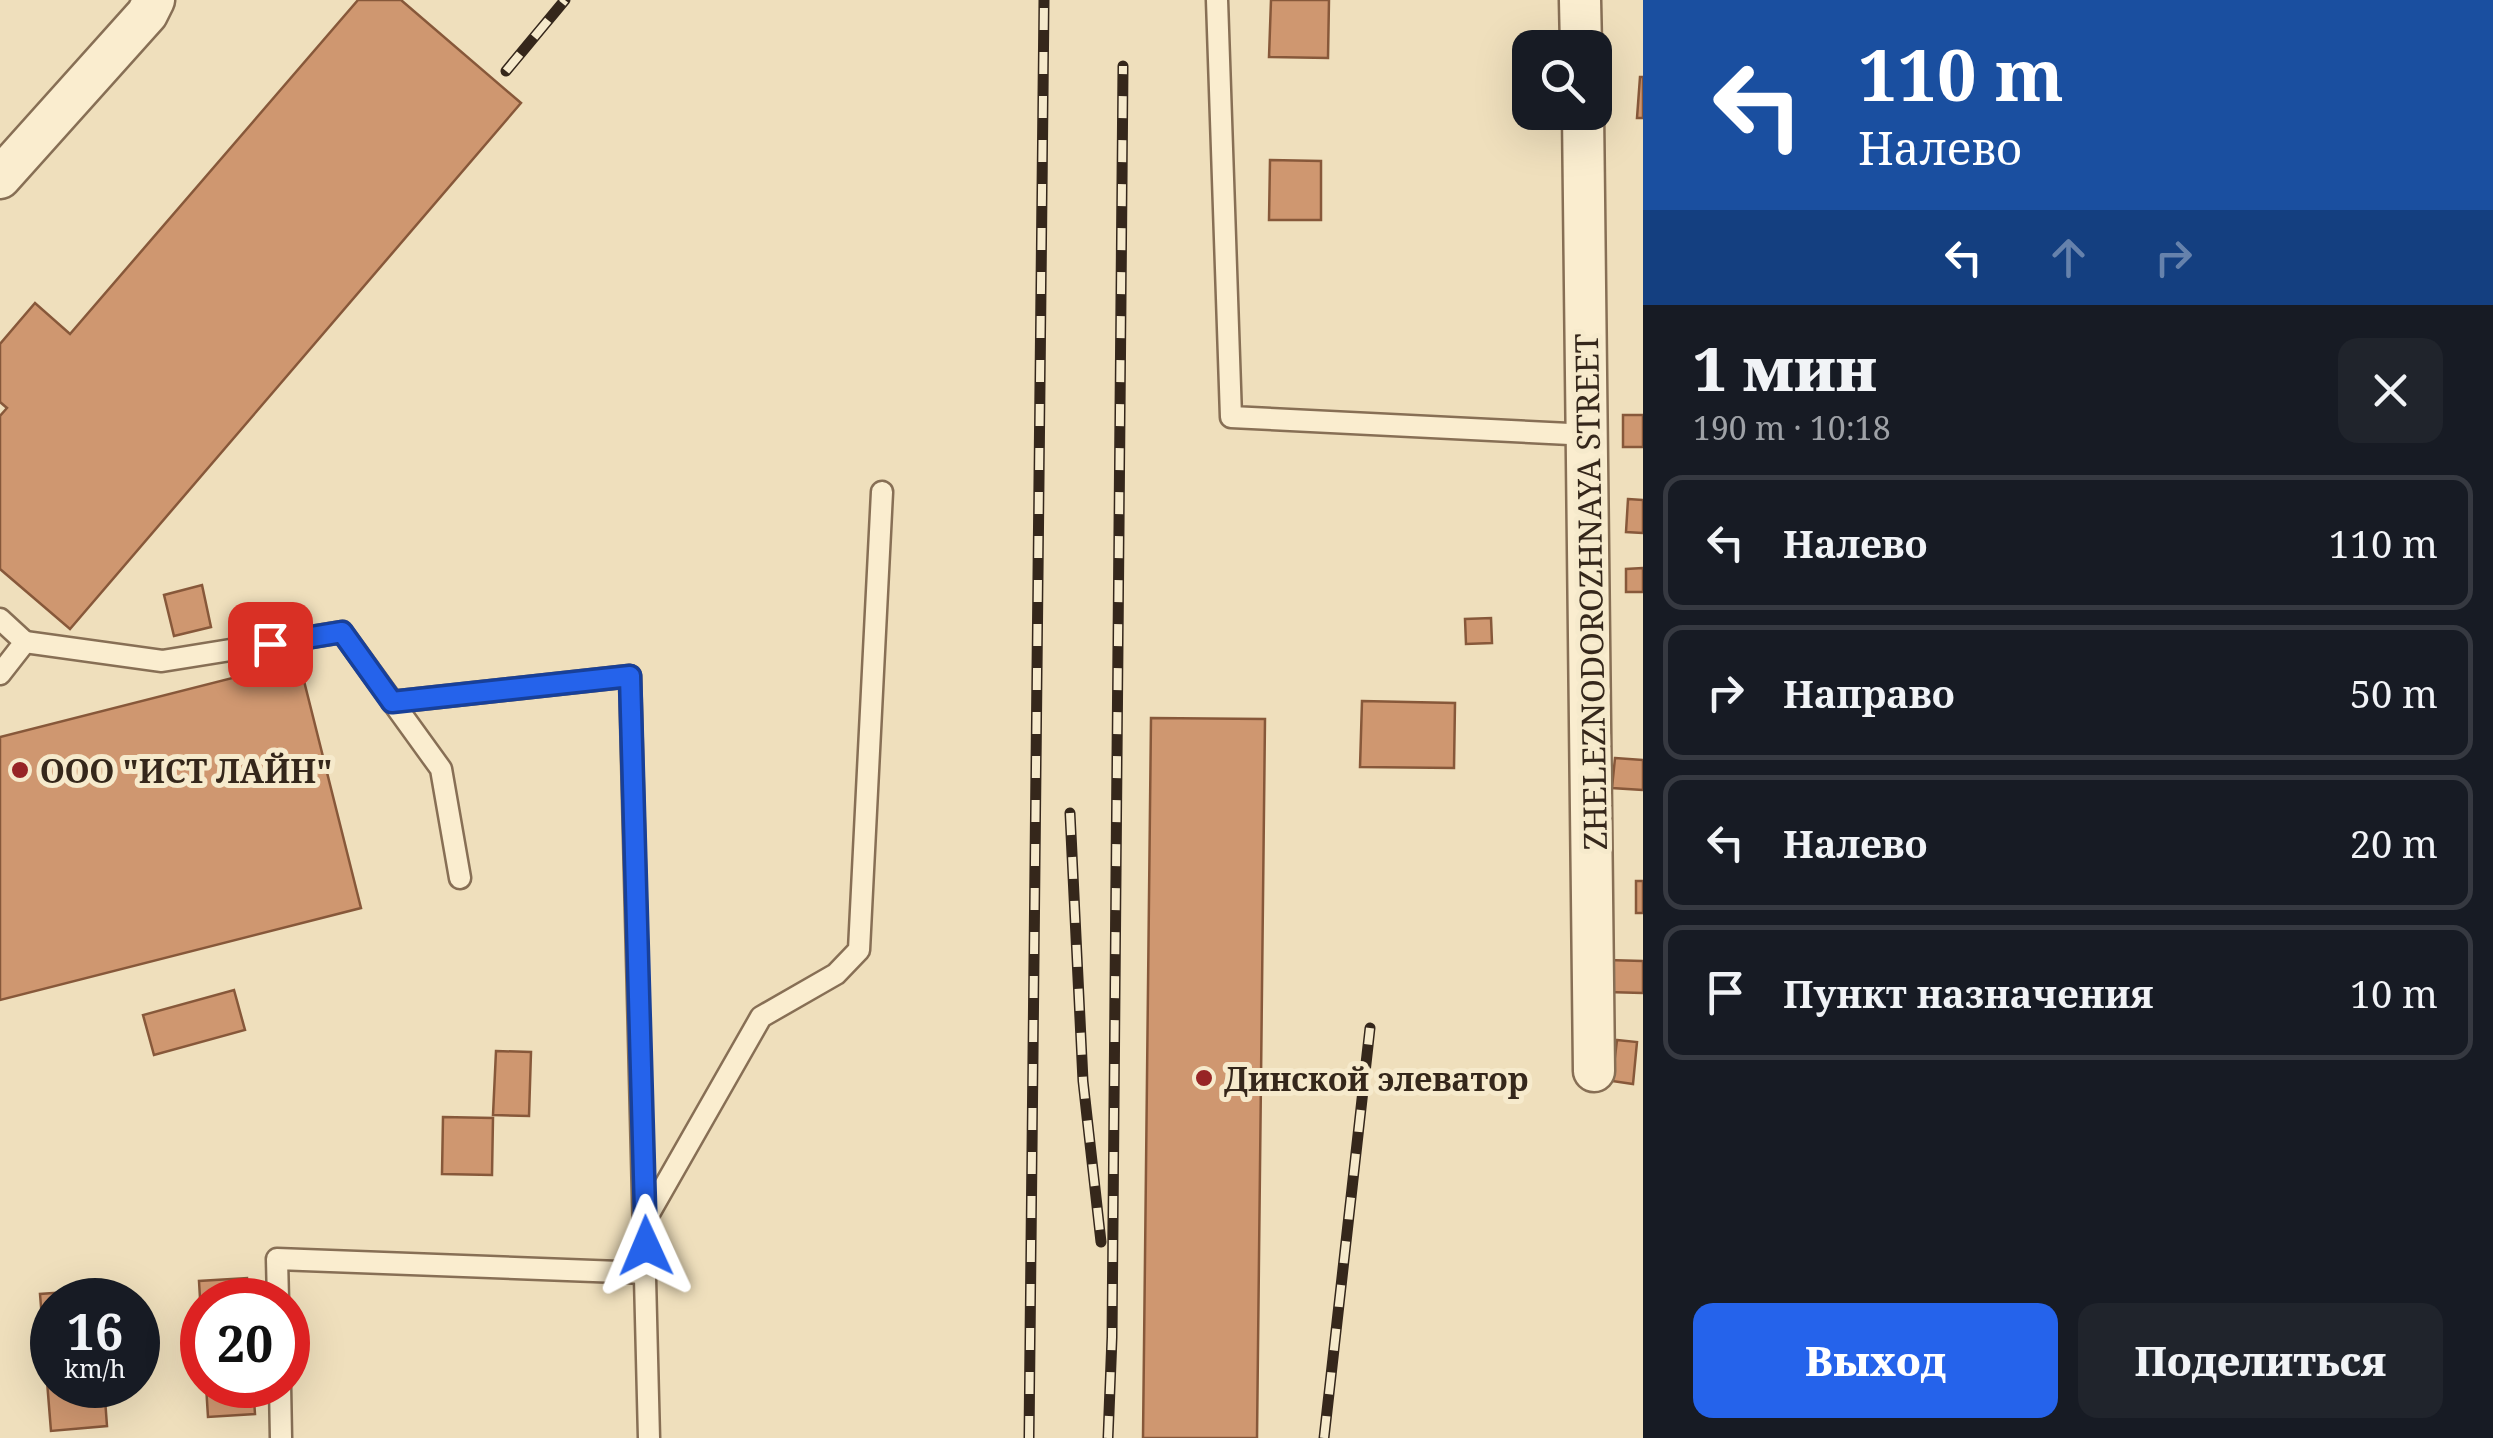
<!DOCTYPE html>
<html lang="ru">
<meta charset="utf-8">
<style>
:root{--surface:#171b24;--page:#20242c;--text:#f1f3f6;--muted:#9ea1a6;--line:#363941;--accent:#2563eb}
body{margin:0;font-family:"Noto Serif",serif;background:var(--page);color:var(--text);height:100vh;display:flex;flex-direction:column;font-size:38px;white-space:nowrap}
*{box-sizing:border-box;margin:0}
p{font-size:32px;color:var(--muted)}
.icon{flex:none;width:55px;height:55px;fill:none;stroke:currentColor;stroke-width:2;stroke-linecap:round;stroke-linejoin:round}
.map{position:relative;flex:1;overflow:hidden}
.panel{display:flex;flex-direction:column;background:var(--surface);width:850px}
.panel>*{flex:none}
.hud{background:#1a4fa0;color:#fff;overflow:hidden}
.buttons{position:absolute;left:1512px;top:30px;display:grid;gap:20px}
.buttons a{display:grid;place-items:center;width:100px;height:100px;border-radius:20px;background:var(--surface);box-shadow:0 10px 40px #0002;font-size:50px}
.speed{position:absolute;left:30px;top:1278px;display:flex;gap:20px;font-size:50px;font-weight:700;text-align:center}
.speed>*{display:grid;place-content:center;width:130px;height:130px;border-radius:50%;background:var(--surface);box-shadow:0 10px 40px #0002;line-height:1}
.speed small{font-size:25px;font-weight:400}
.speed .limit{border:15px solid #d22;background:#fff;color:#111}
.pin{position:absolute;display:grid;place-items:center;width:85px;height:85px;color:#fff;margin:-42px;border-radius:20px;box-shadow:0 5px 15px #0006}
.me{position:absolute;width:110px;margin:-55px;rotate:359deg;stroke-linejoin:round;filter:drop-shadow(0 0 8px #0008)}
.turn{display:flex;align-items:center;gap:35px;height:210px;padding:0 50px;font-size:45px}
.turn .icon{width:130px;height:130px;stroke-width:2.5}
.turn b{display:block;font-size:70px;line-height:85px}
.lanes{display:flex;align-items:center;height:95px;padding:0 50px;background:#0003;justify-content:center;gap:50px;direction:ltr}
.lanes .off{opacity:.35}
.round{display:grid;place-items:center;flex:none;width:105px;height:105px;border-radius:20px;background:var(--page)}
.headline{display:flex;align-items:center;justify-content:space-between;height:170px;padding:0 50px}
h1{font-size:60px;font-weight:800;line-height:75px}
.primary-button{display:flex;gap:20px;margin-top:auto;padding:20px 50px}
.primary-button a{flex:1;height:115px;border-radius:20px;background:var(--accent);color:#fff;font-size:40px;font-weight:800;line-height:115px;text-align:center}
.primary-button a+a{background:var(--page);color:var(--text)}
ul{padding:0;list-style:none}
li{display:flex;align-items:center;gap:30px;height:135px;margin:0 20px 15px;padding:0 30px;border:5px solid var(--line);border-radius:20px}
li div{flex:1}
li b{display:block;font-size:38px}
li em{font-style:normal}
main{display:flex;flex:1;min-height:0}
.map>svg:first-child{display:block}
.building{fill:#cf9770;stroke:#87583a;stroke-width:2.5}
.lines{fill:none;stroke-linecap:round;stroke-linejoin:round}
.service-casing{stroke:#876f55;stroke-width:25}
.minor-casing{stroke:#876f55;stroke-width:45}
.service{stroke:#faedcf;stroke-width:20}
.minor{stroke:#faedcf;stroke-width:40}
.rail-casing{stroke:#35271b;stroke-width:11}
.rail{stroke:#f6eacc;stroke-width:8;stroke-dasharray:22;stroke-linecap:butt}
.route-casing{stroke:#184099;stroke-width:25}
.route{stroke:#2563eb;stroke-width:18}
.poi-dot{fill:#972425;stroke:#f6eacc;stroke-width:4}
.labels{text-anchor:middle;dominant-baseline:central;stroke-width:10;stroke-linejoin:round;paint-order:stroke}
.street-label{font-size:32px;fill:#35271b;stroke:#f6eacc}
.poi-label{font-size:32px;font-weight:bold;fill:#35271b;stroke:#f6eacc;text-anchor:start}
</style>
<main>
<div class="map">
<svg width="1643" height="1438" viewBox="0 0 1643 1438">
<rect width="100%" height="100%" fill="#efdfbc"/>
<g class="building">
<path d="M358,0H401L521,103L70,629L0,569V416L7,408L0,402V344L35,303L70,334Z"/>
<path d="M1271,0H1329L1328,58L1269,57Z"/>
<path d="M1640,77H1643V118H1637Z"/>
<path d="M1270,160L1321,161V220H1269Z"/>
<rect x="1623" y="415" width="20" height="32"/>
<path d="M1628,499L1643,500V533L1626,532Z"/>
<path d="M1643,568V592H1626V569Z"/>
<path d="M202,585L211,627L174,636L164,595Z"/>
<path d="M1491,618L1492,643L1466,644L1465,619Z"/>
<path d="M299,661L361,908L0,1000V737Z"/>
<path d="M1362,701L1455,703L1454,768L1360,767Z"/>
<path d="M1151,718L1265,719L1257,1438H1143Z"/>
<path d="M1615,758L1643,760V790L1612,788Z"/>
<rect x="1636" y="881" width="7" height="32"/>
<path d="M1607,960L1643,961V993L1607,992Z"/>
<path d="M234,990L245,1030L154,1055L143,1015Z"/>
<path d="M1617,1040L1637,1042L1633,1084L1612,1081Z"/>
<path d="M496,1051L531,1052L529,1116L493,1115Z"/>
<path d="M443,1117L493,1118L492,1175L442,1174Z"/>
<path d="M247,1278L248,1300H202V1332L199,1281Z"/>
<path d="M96,1290L97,1300H52V1385H104L107,1426L51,1431L40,1294Z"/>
<path d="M206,1385H253L255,1414L208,1417Z"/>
</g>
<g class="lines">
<defs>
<g id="service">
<path d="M1217,0L1231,417L1590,435"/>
<path d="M0,619L25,642L0,674"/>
<path d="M25,642L162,661L342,632L441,769L460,878"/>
<path d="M392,702L630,676L649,1438"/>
<path d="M647,1217L761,1017L836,974L859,950L882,492"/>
<path d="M278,1300L277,1259L646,1273"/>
<path d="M280,1385L281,1438"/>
</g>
<g id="minor">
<path d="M1580,0L1581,48"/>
<path d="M1583,112L1594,1071"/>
<path d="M0,178L147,14L154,0"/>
</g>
</defs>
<use href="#service" class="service-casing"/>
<use href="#minor" class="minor-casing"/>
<use href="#service" class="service"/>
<use href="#minor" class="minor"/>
<defs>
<g id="rail">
<path d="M506,71L565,0"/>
<path d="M1070,813L1083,1081L1101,1242"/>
<path d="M1029,1438L1044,0"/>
<path d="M1108,1438L1112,1337L1123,66"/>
<path d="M1324,1438L1370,1028"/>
</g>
</defs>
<use href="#rail" class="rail-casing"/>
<use href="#rail" class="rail"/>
</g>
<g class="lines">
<defs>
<path id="route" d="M270,644L342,632L392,702L630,676L646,1246"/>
</defs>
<use href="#route" class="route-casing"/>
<use href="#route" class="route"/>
</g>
<g class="poi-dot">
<circle cx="20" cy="770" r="10"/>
<circle cx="1204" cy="1078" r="10"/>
</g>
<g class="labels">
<g class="street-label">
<text transform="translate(1590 592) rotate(-91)">ZHELEZNODOROZHNAYA STREET</text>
</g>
<g class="poi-label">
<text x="40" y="770">ООО "ИСТ ЛАЙН"</text>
<text x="1224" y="1078">Динской элеватор</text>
</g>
</g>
</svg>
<div class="buttons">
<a><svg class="icon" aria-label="search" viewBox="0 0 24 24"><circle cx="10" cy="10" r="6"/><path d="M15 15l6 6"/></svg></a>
</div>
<div class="speed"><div>16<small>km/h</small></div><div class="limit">20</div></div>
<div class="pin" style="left:270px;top:644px;background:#d93025"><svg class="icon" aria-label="arrive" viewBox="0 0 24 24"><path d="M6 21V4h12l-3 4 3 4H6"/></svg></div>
<svg class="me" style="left:646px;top:1246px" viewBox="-20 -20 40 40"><path d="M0-17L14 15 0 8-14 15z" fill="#2563eb" stroke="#fff" stroke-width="4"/></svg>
</div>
<section class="panel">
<div class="hud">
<div class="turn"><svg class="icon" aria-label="left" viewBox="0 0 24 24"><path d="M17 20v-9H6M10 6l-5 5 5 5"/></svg><div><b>110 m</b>Налево</div></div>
<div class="lanes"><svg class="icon" aria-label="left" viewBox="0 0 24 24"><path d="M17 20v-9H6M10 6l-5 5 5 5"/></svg><svg class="icon off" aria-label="ahead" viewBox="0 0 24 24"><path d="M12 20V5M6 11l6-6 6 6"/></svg><svg class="icon off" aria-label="right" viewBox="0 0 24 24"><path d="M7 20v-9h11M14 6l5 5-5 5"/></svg></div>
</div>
<div class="headline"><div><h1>1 мин</h1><p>190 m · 10:18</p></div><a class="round"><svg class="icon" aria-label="close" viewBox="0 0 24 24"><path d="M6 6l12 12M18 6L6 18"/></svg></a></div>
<ul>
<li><svg class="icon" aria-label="left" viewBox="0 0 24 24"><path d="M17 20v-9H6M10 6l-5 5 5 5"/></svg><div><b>Налево</b></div><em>110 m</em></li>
<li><svg class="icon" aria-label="right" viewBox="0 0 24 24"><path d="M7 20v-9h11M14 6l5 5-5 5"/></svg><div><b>Направо</b></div><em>50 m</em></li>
<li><svg class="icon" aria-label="left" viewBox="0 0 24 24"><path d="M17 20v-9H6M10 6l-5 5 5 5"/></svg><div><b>Налево</b></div><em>20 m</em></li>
<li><svg class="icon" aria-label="arrive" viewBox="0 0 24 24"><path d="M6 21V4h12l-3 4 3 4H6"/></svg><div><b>Пункт назначения</b></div><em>10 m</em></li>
</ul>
<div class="primary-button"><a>Выход</a><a>Поделиться</a></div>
</section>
</main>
